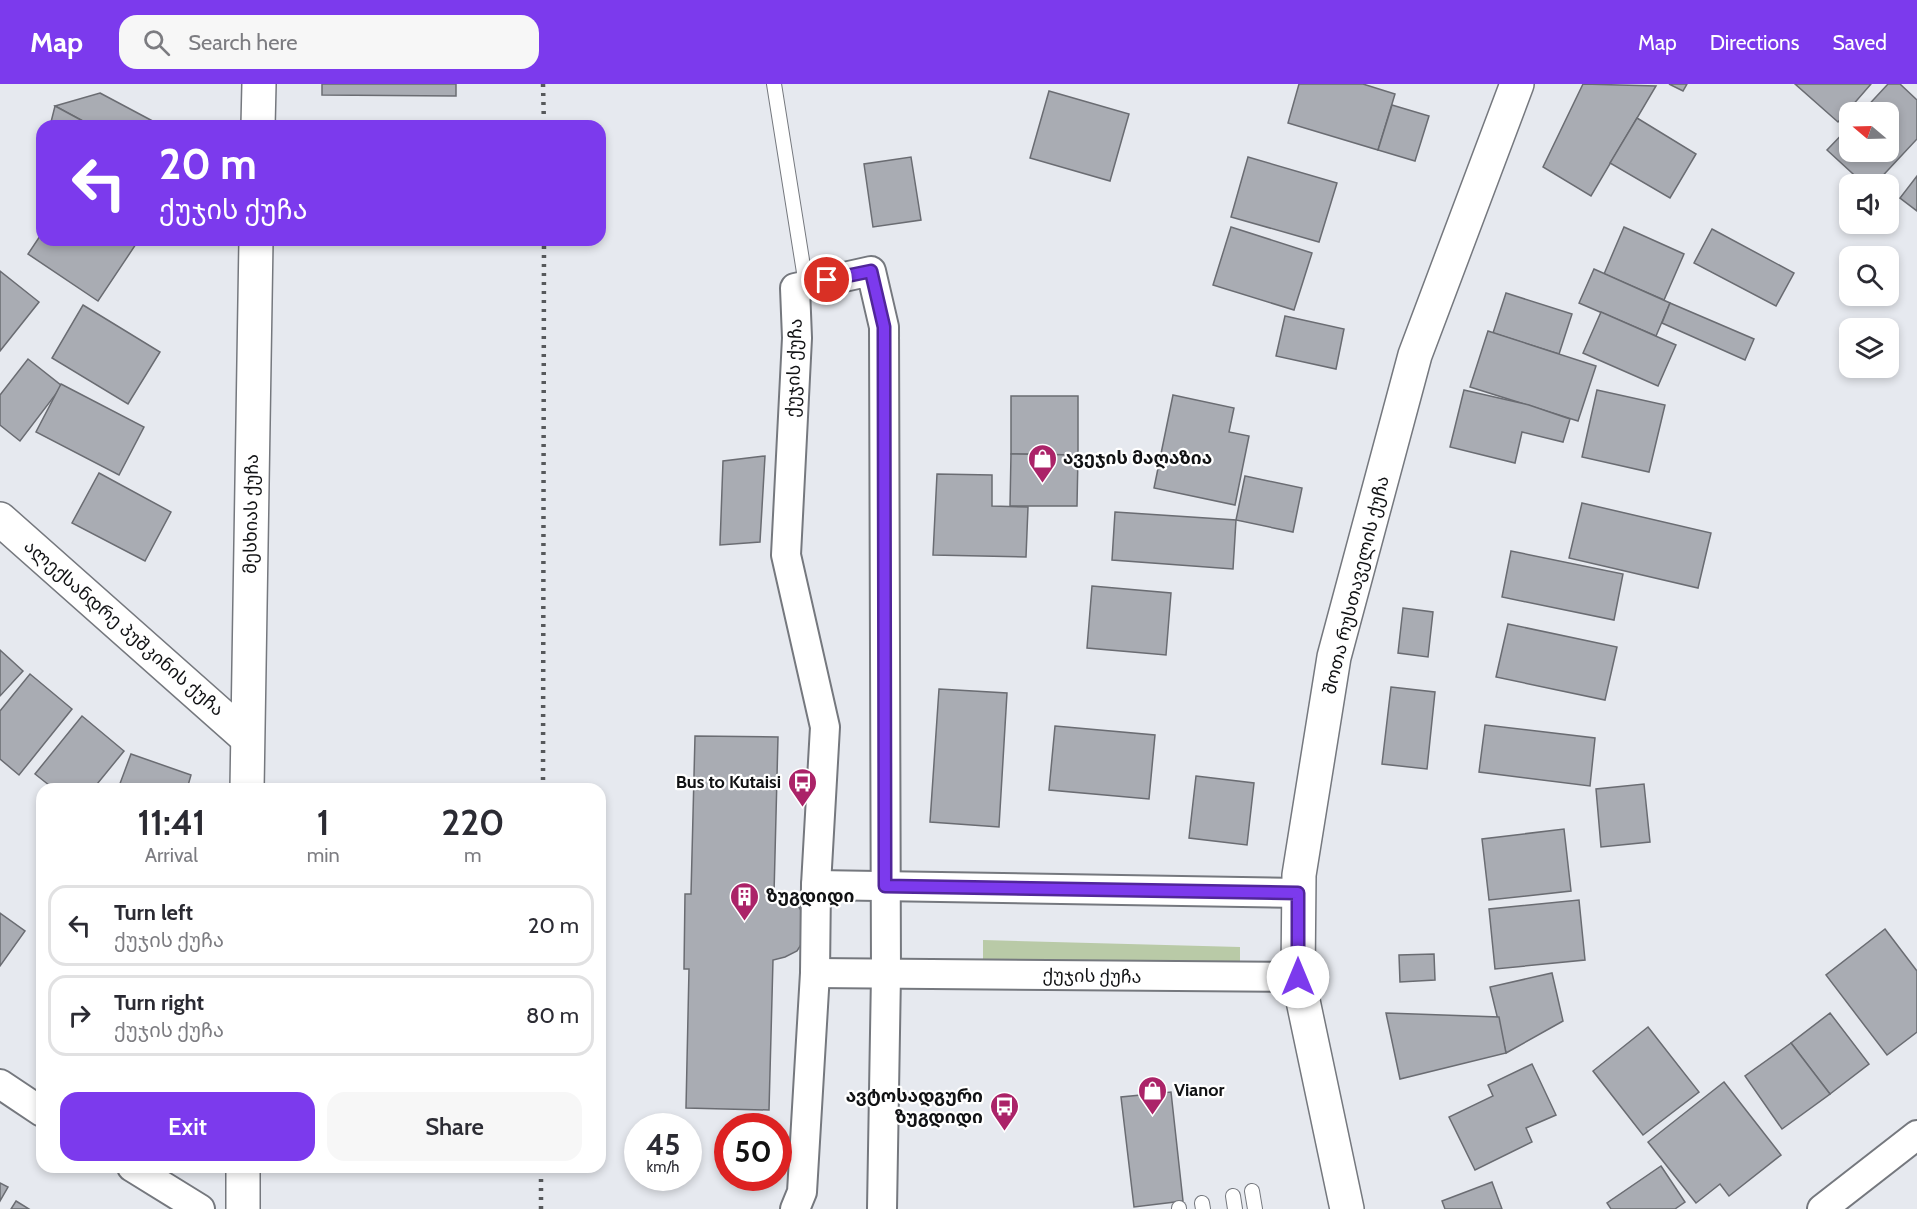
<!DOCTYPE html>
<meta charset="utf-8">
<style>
:root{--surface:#fff;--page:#f7f7f7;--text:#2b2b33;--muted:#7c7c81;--line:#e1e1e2;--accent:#7c3aed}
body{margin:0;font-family:Cabin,"Noto Sans Georgian",sans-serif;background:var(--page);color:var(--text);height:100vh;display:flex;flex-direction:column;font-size:22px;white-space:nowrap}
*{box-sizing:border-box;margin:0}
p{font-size:20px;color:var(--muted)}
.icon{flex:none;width:33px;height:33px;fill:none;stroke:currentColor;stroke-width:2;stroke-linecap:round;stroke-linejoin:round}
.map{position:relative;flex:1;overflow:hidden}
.side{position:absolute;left:36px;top:699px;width:570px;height:390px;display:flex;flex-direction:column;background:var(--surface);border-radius:18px;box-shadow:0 3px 9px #0003}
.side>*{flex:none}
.top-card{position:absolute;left:36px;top:36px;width:570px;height:126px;border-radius:18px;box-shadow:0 3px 9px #0003;background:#7c3aed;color:#fff;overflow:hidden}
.needle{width:39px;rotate:289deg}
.tools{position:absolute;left:1839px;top:18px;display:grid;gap:12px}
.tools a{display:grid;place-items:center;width:60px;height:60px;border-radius:12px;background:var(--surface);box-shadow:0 3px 9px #0003;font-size:30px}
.speed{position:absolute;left:624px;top:1029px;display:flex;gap:12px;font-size:30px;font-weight:700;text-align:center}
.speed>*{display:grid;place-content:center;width:78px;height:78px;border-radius:50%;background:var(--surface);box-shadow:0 3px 9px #0003;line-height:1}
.speed small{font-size:15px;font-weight:400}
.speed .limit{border:9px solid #d22;background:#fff;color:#111}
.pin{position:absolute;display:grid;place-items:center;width:51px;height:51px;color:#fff;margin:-26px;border:3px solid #fff;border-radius:50%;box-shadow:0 2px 6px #0007}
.me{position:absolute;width:66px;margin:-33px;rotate:0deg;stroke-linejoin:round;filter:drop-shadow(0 0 4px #0008)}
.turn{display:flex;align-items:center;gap:21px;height:126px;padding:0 24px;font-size:27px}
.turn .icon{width:78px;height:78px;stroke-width:2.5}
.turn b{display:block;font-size:42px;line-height:51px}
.eta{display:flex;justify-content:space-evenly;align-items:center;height:102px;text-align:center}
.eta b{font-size:36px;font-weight:600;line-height:42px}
.action{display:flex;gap:12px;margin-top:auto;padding:12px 24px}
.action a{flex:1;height:69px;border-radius:18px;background:var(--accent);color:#fff;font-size:24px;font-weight:600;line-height:69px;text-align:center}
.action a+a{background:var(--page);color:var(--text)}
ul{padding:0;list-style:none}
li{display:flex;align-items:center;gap:18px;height:81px;margin:0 12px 9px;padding:0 12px;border:3px solid var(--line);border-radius:18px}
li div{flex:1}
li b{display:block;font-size:22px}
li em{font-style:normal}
header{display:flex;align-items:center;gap:36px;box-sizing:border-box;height:84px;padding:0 30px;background:var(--accent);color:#fff}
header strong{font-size:28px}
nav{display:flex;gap:33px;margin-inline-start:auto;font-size:21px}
.search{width:420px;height:54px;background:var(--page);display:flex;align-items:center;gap:15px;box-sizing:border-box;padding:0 21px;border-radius:18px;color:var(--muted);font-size:22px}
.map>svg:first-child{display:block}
.green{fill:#b9caa7}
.building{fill:#a9acb3;stroke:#6a6c72;stroke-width:1.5}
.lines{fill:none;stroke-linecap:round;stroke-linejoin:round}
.service-casing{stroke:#75787e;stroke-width:16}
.minor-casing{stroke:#75787e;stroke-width:32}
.tertiary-casing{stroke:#75787e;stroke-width:36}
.secondary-casing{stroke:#75787e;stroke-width:36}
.service{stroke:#fff;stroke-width:14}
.minor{stroke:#fff;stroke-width:28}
.tertiary{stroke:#fff;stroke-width:33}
.secondary{stroke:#fff;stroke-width:33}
.rail{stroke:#56585b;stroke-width:4.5;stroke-dasharray:3 6;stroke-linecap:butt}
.route-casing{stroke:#51269a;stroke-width:15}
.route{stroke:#7c3aed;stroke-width:10}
.labels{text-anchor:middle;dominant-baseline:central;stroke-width:4.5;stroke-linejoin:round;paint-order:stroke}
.street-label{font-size:18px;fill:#111214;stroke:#fff}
.poi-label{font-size:18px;font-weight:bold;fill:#111214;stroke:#fff;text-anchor:start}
</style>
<header>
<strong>Map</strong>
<div class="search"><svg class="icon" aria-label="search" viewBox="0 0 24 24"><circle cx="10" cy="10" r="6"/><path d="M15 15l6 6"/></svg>Search here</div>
<nav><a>Map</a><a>Directions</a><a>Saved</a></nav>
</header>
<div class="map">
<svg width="1917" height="1125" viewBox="0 0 1917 1125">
<rect width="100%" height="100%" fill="#e6e9ef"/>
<path class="green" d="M983,856L1240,863V890L983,883Z"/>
<g class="building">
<path d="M322,0H456V12L322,11Z"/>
<path d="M1299,0H1363L1395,10L1378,66L1288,39Z"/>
<path d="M1583,0L1656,2L1591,112L1543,83Z"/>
<path d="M1669,0H1687L1683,7Z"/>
<path d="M1795,0H1871L1838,38Z"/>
<path d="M1888,0H1900L1917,16V55L1875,100H1864L1827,66L1850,42V68H1888V28H1862Z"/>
<path d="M1049,7L1129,30L1110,97L1030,74Z"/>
<path d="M100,9L162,42H92L55,22Z"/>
<path d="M1392,21L1429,32L1415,77L1378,66Z"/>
<path d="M55,22L92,42H50Z"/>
<path d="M1637,34L1696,70L1670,114L1610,79Z"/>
<path d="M911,73L921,136L873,143L864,80Z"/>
<path d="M1248,73L1337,99L1319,158L1231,133Z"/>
<path d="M1917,92V127L1900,114Z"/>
<path d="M1231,143L1312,169L1294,226L1213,201Z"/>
<path d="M1624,143L1684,170L1664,216L1604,190Z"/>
<path d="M1712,145L1794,189L1776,222L1694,179Z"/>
<path d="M42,149V156L138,157L98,217L28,170Z"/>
<path d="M1594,185L1670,219L1656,252L1579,219Z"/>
<path d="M0,187L39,218L0,267Z"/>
<path d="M1506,209L1572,230L1559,270L1493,249Z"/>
<path d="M1670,219L1754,255L1745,276L1662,239Z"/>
<path d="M83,221L160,268L128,320L52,274Z"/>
<path d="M1601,228L1676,261L1658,302L1583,269Z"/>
<path d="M1285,232L1344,245L1336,285L1276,272Z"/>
<path d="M1488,247L1596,282L1578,337L1470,303Z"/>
<path d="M28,275L62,302L20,357L0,341V311Z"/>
<path d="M61,300L144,343L119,391L36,348Z"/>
<path d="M1464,306L1529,321L1570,335L1563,358L1522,348L1515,379L1450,363Z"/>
<path d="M1597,306L1665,321L1649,388L1582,373Z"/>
<path d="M1173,311L1234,324L1229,348L1249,352L1235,421L1154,404Z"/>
<path d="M1011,312H1078V371L1011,370Z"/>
<path d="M1011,370L1078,371L1077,422H1010Z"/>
<path d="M765,372L760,458L720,461L723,377Z"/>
<path d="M99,389L171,428L145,477L72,439Z"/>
<path d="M937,390L992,391V422L1028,423L1026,473L933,471Z"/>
<path d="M1245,392L1302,404L1293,448L1236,436Z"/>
<path d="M1582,419L1711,449L1698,504L1569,474Z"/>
<path d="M1115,428L1236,436L1233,485L1112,476Z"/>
<path d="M1511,467L1623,490L1614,536L1502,513Z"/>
<path d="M1092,502L1171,509L1166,571L1087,564Z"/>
<path d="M1403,524L1433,528L1428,573L1398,569Z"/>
<path d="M1508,540L1617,563L1605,616L1496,593Z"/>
<path d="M0,566L23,587L0,612Z"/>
<path d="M30,590L72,625L19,691L0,675V627Z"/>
<path d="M1391,603L1435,608L1427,685L1382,680Z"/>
<path d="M939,605L1007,609L999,743L930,738Z"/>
<path d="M82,632L124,667L93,705H54L35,690Z"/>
<path d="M1485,641L1595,654L1590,702L1479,688Z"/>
<path d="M1055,642L1155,651L1149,715L1049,706Z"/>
<path d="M695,652L778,653L774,810L787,812L797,820L804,831V856L797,867L785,873L773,876L769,1026L686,1024L689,885H684L685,810H691Z"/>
<path d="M131,670L191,691L187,705H118Z"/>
<path d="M1196,692L1254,699L1247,761L1189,754Z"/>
<path d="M1644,700L1650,758L1601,763L1596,705Z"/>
<path d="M1564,745L1571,807L1489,816L1482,755Z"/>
<path d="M1579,816L1585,876L1495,885L1489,825Z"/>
<path d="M0,829L25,847L0,882Z"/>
<path d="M1885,845L1917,887V948L1887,971L1826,891Z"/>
<path d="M1434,870L1435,896L1400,898L1399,871Z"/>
<path d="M1552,889L1563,937L1506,969L1490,903Z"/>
<path d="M1386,929L1499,933L1506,969L1400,995Z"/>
<path d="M1830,929L1869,980L1830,1010L1791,959Z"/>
<path d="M1648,943L1699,1008L1643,1051L1593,987Z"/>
<path d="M1791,959L1830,1010L1782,1045L1745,992Z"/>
<path d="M1532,980L1556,1031L1526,1044L1532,1058L1475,1086L1449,1033L1493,1012L1488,1001Z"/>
<path d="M1724,998L1781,1071L1729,1112L1720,1100L1696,1119L1648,1058Z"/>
<path d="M1171,1008L1183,1117L1134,1123L1121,1013Z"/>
<path d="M1661,1082L1685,1118L1675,1125H1611L1607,1119Z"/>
<path d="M1492,1098L1502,1125H1445L1442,1117Z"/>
<path d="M0,1099L8,1103L0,1117Z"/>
<path d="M16,1117L29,1125H11Z"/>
</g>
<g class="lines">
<defs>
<g id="service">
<path d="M774,0L806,201"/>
<path d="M1252,1107L1255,1125"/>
<path d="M1233,1112L1235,1125"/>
<path d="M1202,1119L1203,1125"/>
<path d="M1179,1124V1125"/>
</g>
<g id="minor">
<path d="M816,801L1298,809"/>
<path d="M815,889L1298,893"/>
<path d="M0,1000L42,1028"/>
<path d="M132,1083L200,1125"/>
<path d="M795,1125L802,1108L815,889L816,801L825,643L786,471L797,254L795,204L871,187L884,243L886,890L882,1125"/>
<path d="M1822,1125L1917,1051"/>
</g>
<g id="tertiary">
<path d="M258,42L259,0"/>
<path d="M0,435L247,654"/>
<path d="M247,705L256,156"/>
<path d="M243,1125V1083"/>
</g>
<path id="secondary" d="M1347,1125L1298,893L1299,791L1334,573L1415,271L1517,0"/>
</defs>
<use href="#service" class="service-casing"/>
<use href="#minor" class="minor-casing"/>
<use href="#tertiary" class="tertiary-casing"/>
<use href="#secondary" class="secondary-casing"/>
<use href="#service" class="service"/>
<use href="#minor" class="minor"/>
<use href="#tertiary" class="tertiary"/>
<use href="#secondary" class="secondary"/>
<g class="rail">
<path d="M543,0L544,42"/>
<path d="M543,705L544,156"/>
<path d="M541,1125V1083"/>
</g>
</g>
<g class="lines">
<defs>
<path id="route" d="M827,196L871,187L884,243L885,802L1298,809V893"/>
</defs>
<use href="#route" class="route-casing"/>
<use href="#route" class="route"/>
</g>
<defs>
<symbol id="shop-pin" viewBox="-11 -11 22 30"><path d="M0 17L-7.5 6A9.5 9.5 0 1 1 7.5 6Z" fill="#ab2368" stroke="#fff"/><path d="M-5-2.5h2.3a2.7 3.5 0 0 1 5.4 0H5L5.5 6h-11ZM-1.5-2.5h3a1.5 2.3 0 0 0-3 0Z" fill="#fff"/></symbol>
<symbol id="bus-pin" viewBox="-11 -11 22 30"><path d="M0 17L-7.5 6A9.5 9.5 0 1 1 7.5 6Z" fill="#ab2368" stroke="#fff"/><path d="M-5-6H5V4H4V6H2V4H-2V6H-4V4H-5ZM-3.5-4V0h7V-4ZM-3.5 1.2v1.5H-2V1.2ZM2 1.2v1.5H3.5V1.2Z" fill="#fff"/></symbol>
<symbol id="building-pin" viewBox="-11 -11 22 30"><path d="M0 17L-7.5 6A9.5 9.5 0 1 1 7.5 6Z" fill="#ab2368" stroke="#fff"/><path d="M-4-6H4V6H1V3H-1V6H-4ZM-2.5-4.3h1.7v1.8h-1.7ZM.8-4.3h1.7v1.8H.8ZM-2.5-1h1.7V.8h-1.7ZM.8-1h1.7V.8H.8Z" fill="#fff"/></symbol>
</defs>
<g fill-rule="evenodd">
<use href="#shop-pin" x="1026" y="358" width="33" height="45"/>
<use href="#bus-pin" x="786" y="682" width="33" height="45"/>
<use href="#building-pin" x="728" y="796" width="33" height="45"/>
<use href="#shop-pin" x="1136" y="990" width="33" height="45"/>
<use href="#bus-pin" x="988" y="1006" width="33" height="45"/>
</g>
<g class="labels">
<g class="street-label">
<text transform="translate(794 284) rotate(-88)">ქუჯის ქუჩა</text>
<text transform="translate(251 430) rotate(-89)">მესხიას ქუჩა</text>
<text transform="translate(1356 501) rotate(-76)">შოთა რუსთაველის ქუჩა</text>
<text transform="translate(124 544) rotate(41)">ალექსანდრე პუშკინის ქუჩა</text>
<text transform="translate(1092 892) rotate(1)">ქუჯის ქუჩა</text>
</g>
<g class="poi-label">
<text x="1063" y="374">ავეჯის მაღაზია</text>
<text x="781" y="698" text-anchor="end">Bus to Kutaisi</text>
<text x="766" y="812">ზუგდიდი</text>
<text x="1174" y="1006">Vianor</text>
<text x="983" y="1012" text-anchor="end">ავტოსადგური<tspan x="983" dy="21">ზუგდიდი</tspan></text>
</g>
</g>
</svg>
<div class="tools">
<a><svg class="needle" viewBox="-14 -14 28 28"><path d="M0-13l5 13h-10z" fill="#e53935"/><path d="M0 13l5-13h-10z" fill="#7c7c81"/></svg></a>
<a><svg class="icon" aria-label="sound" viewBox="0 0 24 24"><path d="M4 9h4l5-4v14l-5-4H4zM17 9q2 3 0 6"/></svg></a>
<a><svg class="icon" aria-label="search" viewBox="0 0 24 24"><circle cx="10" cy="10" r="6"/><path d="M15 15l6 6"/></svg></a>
<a><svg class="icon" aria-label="layers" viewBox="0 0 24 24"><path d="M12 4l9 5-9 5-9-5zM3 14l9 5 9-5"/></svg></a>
</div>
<div class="speed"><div>45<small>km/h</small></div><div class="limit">50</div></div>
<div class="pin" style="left:827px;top:196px;background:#d93025"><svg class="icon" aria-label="arrive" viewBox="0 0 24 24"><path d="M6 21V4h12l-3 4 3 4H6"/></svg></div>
<svg class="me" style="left:1298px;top:893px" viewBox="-20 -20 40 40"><circle r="19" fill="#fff"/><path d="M0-13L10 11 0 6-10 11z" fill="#7c3aed"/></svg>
<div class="top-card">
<div class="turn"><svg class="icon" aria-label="left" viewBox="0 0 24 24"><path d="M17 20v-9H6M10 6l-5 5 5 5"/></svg><div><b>20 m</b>ქუჯის ქუჩა</div></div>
</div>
<section class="side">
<div class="eta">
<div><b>11:41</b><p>Arrival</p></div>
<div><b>1</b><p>min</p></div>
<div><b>220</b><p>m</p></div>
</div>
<ul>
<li><svg class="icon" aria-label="left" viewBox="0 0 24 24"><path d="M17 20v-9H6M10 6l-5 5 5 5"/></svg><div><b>Turn left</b><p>ქუჯის ქუჩა</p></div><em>20 m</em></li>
<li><svg class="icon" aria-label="right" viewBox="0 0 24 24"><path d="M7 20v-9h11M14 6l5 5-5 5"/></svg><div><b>Turn right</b><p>ქუჯის ქუჩა</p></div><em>80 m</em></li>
</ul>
<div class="action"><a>Exit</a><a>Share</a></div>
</section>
</div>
